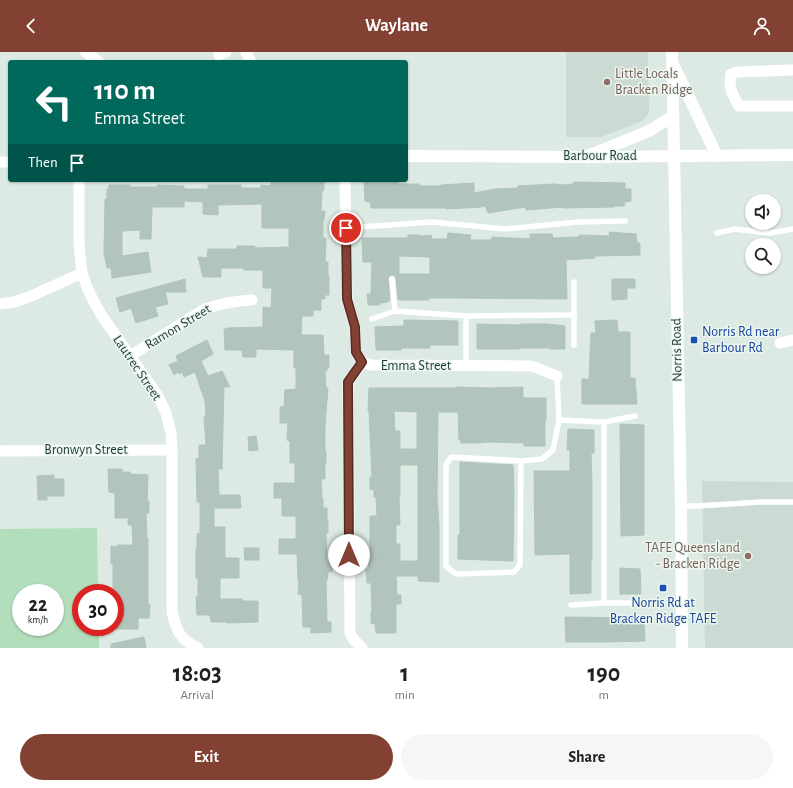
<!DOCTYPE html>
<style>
:root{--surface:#fff;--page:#f6f6f6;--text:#202124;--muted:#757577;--accent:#834134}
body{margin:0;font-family:"Alegreya Sans",sans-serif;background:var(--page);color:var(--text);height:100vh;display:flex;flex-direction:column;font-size:15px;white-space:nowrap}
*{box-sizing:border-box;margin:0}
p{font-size:13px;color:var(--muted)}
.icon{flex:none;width:22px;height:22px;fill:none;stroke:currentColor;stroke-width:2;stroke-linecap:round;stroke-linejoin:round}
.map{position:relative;height:596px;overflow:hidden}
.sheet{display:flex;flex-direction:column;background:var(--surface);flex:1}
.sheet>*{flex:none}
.guide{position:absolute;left:8px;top:8px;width:400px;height:122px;border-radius:4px;box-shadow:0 1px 3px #0004;background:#00695c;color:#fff;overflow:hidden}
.controls{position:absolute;left:745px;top:142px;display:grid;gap:8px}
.controls a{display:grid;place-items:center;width:36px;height:36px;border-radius:50%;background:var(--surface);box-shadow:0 1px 3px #0004;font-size:20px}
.speed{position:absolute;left:12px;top:532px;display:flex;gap:8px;font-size:20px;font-weight:700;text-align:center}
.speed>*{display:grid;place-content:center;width:52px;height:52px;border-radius:50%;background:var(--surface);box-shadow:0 1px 3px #0004;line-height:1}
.speed small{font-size:10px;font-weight:400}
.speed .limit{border:6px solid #d22;background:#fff;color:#111}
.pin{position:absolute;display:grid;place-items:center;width:34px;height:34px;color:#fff;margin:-17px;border:2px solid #fff;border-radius:50%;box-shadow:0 1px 4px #0007}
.me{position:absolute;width:44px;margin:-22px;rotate:0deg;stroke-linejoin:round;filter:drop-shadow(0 0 3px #0008)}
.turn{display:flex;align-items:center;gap:14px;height:84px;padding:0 20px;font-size:18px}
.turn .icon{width:52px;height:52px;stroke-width:2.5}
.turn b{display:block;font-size:28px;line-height:34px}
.then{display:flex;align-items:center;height:38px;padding:0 20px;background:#0003;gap:8px;font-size:15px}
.eta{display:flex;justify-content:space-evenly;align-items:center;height:68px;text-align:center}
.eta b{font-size:24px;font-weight:700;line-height:28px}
.button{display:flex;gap:8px;margin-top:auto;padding:8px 20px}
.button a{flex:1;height:46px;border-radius:24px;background:var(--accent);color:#fff;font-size:16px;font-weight:700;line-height:46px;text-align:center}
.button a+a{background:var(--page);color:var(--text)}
header{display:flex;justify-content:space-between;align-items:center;height:52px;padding:0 20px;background:var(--accent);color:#fff;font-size:18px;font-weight:700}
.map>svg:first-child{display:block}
.built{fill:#cbdad2}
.green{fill:#b3debc;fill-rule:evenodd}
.building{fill:#b2c5bc;stroke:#afc4ba;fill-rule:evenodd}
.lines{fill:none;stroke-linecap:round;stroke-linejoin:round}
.service{stroke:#fff;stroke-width:5.5}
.minor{stroke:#fff;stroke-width:11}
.tertiary{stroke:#fff;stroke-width:12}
.secondary{stroke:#fff;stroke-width:12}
.route-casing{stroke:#552a22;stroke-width:10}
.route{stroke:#834134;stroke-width:7}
.education-dot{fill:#8d6e63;stroke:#edf7f1;stroke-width:1.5}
.transit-dot{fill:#1a4fb4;stroke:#edf7f1;stroke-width:1.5}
.labels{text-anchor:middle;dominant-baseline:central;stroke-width:3;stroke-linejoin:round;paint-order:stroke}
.education-label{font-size:14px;fill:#785e54;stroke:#edf7f1;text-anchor:start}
.street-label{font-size:14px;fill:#1d3a31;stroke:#edf7f1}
.transit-label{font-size:14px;fill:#164399;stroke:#edf7f1;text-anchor:start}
</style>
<header><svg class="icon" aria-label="back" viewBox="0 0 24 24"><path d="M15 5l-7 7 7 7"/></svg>Waylane<svg class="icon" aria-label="person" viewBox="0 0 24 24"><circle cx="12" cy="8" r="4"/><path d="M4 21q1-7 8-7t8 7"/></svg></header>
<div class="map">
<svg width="793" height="596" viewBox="0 0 793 596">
<rect width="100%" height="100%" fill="#ddeae3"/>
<g class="built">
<path d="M566,0H648L649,60L646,65L642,69L601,85H566Z"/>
<path d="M702,429L793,430V596H705Z"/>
</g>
<path class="green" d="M97,476L98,541H81V575H99V596H0V477ZM21,541H55V575H21Z"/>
<g class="building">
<path d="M290,128H324V138H322L321,159H325L324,168H323V186H326L325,210H328V224H329V243H325V247H321V258H313V264H302L301,283H323L324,303H329V316H327V319H325L326,336H328L325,373V399H326V411H325V427H321L322,447H323V456H327V467H328V481H326L327,509H332V520H328L327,529H326L327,570H331V580L311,581V575H303L302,543L298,542L299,528H298L297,502H279V487H296V464H282V446H274V431H295V411H290V389L287,388L288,371H280V355H284L285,338L296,337V316H294V298L256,297V305H243L242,298H225L224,277H227V276L263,275V255L271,256L272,236H263V218H244L243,216H221V225H203L198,205L207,206L208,197H237V194H255V196L289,195V176H262V152L218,153V163L203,162V150L184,149V155H152L151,187H140V178L122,179V204L148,200L151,220L112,226L111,216H107L104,201L105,147H107V137H109V133H130V135H157V133L184,134V137H208V133H241V136H261V133L271,134V130H290Z"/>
<path d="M384,128H398V132H419V134H441V133L474,131V141L495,137L518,136V134L554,132L563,133L573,132L574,130L625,131V137H631V149L625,150L624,154H614V155L563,156V155L526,158V155L488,161L485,154L481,155L446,157V156H371L370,150L365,149L364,129Z"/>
<path d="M609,180L636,182L637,191H640V203L595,204V206L566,208L567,247L457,246H429V248H398L396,226L395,224L392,223L389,224L388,227L390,248H389L388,250L380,251V253H368L367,242H371L372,210H363L362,186H408V183H420L421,184L431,183L432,187H447L448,181L471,183L470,188H491L492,185L530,187V182H552L553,186L579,185V183L610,184ZM399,204L430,205V222H399Z"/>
<path d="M185,227L186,240H165L168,252L155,255L158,264L136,271L131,256L120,260L116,246Z"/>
<path d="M612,227H635V236H627V247L612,248Z"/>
<path d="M404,268L458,269V293H430V296H401V298H376L375,275L404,274Z"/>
<path d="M617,268L618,280H630V326H635L637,352H582V327H589L591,281H596L595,269Z"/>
<path d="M477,272L521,273V272H548L565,274V297H550V296H519V297H477Z"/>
<path d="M207,288L213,302L201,309L208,324L222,319L230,335H224L222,417H218L219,443H240L241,456H214V475H225V506H239V526H220V547H242V549H258V570L227,571V570H211L210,563H197L196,545H198V526H196V496H197V482L200,481V450H197L196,407L199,406V393H206L204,365H206L205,349L195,320L184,325L182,320L179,322L178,320L174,323L169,313L178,309L176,304Z"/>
<path d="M456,335L490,336L523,335V346H546V368L545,369V394H524V391L488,390L477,391H461V388H459L458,360H438L437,445L439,474V530L418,529V524H396L397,543H401V552H396V581H376L375,572L371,571V560H372L371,531H367L366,517H369L368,507H370V464H377L376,445H374V438L370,437V425H372L369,359H368L369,336H456ZM394,359L417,360V397H400V379H395ZM400,413H418V509H400V492H396V473H400L399,445H400Z"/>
<path d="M620,372L644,373V483L621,484Z"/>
<path d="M568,377L594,378V401H591L592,432V508H591V541L570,542V502L535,503L534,419H570V398H567Z"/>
<path d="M256,384L258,398L249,399L248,385Z"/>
<path d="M460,410L513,413L514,438L513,509L458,507V483H460Z"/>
<path d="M108,417H122V420H130L131,422L148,423L147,449H149V461H146L147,486H148V553H150L149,566H138V577H115V539H113V512H111V494L117,495V493H133L132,473H128V466H115V441L109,440Z"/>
<path d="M54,423V427H64V444H47V448H38L37,424Z"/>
<path d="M244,496H259V508H245Z"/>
<path d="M620,516L640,517L641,542H620Z"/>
<path d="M565,565L644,566L645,589L607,590H566Z"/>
<path d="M144,585L146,596H111V592Z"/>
</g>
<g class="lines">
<g class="service">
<path d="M346,176L432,170L505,177L578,170L625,169"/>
<path d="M717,181L735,177L769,181L793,177"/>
<path d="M392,227L395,259"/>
<path d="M574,230V293"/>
<path d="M372,267L395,259L466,264L574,263"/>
<path d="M466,314V264"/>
<path d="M559,368L604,370L635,364"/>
<path d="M604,370V551"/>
<path d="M521,409L520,513L514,520L456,522L446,514V413L451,405L521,409L542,407L553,398L559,368L557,324"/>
<path d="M681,454H698L761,450H793"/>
<path d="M571,553L604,551H641"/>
</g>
<g class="minor">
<path d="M246,0L251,10"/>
<path d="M219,3L226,0"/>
<path d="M793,18L738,20L731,22C728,36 733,43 739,54H793"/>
<path d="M0,110H10"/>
<path d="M79,128V194L82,221L87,235L93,248L102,264L158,344L166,361L171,381L172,398V560C176,578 180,588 198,596"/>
<path d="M345,128L347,247L355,275L356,300L362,310L371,313L532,314L557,324"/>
<path d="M0,252L14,250L29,245L82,221"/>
<path d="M780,291L793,288"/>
<path d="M130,304L205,257C222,251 234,249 252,248"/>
<path d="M362,310L348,331L350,581L354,588L362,596"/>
<path d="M0,399L172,398"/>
</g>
<g class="tertiary">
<path d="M86,0L98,10"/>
<path d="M406,104L585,105L793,103"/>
</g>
<g class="secondary">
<path d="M672,0L681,454L682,596"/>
<path d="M674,14L717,104"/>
<path d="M585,105L649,79L673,64"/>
</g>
</g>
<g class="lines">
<defs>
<path id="route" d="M346,176L347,247L355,275L356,300L362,310L348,330L349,503"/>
</defs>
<use href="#route" class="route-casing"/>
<use href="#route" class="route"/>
</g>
<g class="education-dot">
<circle cx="607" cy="30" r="4"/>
<circle cx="748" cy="504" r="4"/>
</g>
<g class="transit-dot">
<rect x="690" y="284" width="8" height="8" rx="2"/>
<rect x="659" y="532" width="8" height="8" rx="2"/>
</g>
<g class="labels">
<g class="education-label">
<text x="615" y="22">Little Locals<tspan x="615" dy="16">Bracken Ridge</tspan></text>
<text x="740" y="496" text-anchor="end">TAFE Queensland<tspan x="740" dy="16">- Bracken Ridge</tspan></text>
</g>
<g class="street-label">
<text x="600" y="104">Barbour Road</text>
<text transform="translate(178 275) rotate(-31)">Ramon Street</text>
<text transform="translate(677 298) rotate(-91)">Norris Road</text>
<text x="416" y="314">Emma Street</text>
<text transform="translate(137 316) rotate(56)">Lautrec Street</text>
<text x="86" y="398">Bronwyn Street</text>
</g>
<g class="transit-label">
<text x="702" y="280">Norris Rd near<tspan x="702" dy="16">Barbour Rd</tspan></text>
<text x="663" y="551" text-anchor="middle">Norris Rd at<tspan x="663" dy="16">Bracken Ridge TAFE</tspan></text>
</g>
</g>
</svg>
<div class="controls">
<a><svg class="icon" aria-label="sound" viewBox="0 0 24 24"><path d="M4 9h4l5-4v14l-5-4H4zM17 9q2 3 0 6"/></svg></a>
<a><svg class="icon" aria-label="search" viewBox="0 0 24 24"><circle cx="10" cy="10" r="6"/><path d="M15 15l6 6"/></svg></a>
</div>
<div class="speed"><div>22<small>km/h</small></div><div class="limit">30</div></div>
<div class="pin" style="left:346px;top:176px;background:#d93025"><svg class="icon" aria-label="arrive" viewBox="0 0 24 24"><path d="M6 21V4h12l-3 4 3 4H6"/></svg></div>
<svg class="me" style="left:349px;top:503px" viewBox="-20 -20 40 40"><circle r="19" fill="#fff"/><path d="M0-13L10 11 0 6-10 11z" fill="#834134"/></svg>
<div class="guide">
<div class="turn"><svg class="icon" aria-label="left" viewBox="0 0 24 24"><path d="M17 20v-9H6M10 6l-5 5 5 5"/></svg><div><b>110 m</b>Emma Street</div></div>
<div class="then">Then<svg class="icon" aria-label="arrive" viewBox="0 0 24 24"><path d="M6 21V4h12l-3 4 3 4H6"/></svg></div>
</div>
</div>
<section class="sheet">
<div class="eta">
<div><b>18:03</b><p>Arrival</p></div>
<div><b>1</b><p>min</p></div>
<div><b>190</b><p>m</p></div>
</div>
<div class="button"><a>Exit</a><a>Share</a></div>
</section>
